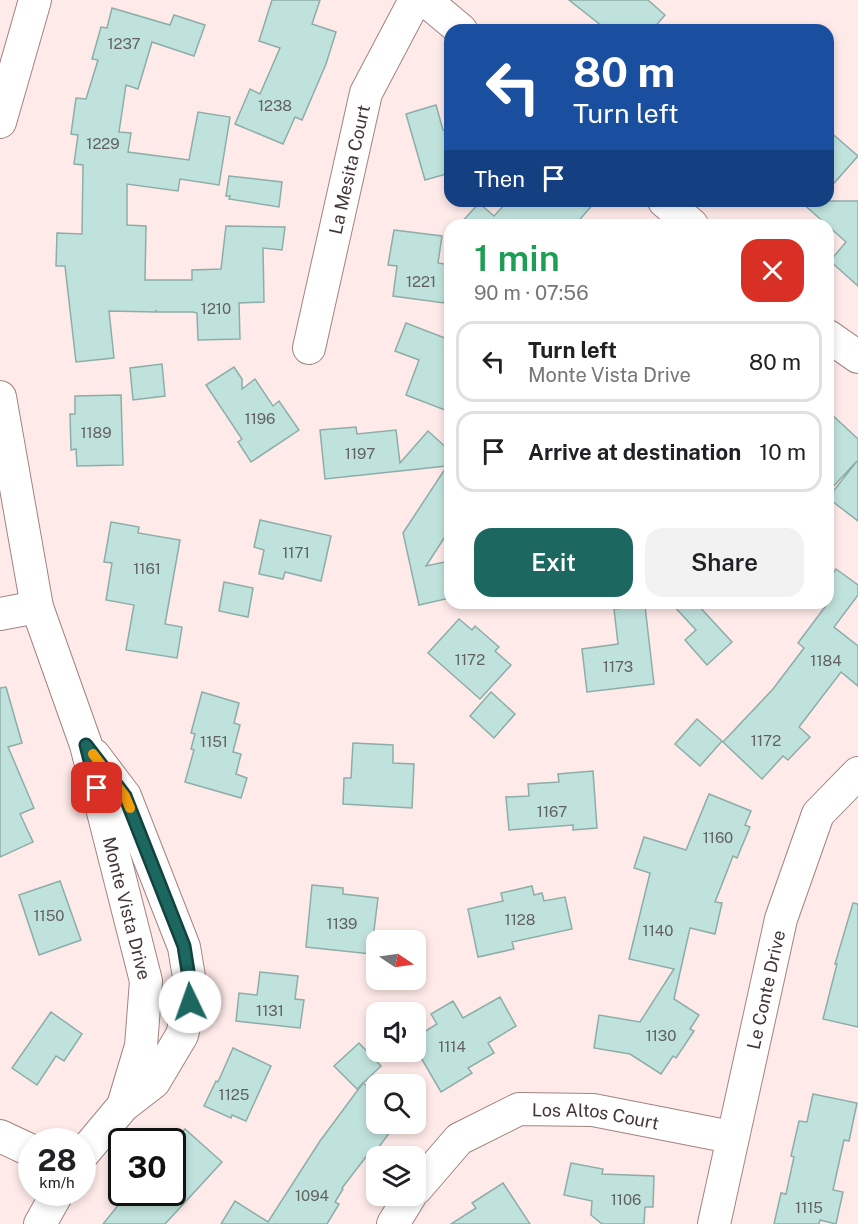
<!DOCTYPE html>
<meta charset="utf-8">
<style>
:root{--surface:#fff;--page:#f2f2f2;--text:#202124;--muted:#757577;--line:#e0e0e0;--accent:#1c6760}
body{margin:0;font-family:"Public Sans",sans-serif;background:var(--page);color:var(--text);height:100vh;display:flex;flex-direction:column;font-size:22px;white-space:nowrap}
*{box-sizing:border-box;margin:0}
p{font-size:20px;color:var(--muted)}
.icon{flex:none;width:33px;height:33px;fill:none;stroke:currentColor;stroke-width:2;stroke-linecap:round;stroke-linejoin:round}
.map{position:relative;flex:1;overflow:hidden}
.details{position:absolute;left:444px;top:219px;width:390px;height:390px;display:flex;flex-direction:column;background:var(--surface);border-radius:18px;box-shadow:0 3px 9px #0003}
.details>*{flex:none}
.banner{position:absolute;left:444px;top:24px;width:390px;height:183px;border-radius:18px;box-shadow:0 3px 9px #0003;background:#1a4fa0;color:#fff;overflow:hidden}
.needle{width:39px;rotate:103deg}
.tools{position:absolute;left:366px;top:930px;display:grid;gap:12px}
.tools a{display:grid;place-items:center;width:60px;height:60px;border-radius:12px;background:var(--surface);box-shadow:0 3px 9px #0003;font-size:30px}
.speed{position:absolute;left:18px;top:1128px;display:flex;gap:12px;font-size:30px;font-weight:700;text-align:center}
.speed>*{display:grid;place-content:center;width:78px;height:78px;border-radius:50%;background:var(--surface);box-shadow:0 3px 9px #0003;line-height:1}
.speed small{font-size:15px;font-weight:400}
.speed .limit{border:3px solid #111;border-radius:9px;background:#fff;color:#111}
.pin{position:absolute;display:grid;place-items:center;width:51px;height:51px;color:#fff;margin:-26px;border-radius:12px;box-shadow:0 3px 9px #0006}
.me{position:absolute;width:66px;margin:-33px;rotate:357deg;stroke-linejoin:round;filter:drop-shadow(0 0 4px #0008)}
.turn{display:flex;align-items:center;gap:21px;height:126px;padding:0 30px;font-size:27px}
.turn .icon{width:78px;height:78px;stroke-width:2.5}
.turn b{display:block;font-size:42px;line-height:51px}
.then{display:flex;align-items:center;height:57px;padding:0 30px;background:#0003;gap:12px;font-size:22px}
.round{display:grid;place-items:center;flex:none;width:63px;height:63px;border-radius:18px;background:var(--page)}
.overview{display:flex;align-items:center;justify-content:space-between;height:102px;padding:0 30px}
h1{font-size:36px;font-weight:600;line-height:45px;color:#1e9e55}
.cta{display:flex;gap:12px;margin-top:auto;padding:12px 30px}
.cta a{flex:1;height:69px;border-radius:18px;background:var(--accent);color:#fff;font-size:24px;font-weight:600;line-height:69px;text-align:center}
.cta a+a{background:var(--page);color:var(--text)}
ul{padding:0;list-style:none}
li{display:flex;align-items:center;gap:18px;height:81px;margin:0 12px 9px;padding:0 18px;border:3px solid var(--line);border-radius:18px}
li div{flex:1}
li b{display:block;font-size:22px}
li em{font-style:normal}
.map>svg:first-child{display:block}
.building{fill:#c0e2dd;stroke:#8dada9;stroke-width:1.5}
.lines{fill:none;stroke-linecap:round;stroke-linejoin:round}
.minor-casing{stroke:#a18481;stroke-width:34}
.minor{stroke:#fff;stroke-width:32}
.route-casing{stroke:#12433e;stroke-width:15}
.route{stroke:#1c6760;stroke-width:10}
.slow{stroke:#f59e0b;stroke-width:10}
.labels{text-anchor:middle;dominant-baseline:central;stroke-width:4.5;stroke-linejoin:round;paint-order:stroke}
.number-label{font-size:15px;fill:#62615f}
.street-label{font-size:18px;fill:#433635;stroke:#feeae8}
</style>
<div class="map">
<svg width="858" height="1224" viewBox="0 0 858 1224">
<rect width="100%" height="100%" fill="#feeae8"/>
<g class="building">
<path d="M272,0H320L312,24L336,32L326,64L302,120L295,117L283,144L235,124L250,89L260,94L280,48L259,41Z"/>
<path d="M569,0H648L665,15L652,30H607Z"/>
<path d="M112,8L170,25L174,15L205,25L194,56L152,42L138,89L126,85L119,132L131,133L128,152L189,160L198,112L230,117L219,185L180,179L178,191L127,184V225L146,226L145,280H192V270L221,269L226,226L285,227L282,250L263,248L264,302L239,303L240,339L198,340L197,313L193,312H157L156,310V312L109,311L114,358L76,362L65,266H56L57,233L82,234L83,165L74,164L78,135L71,134L76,98L86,99L98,60L92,59L101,27L107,28Z"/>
<path d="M436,105L443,130L450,128V173L425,180L406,114Z"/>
<path d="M828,130L858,156L828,190Z"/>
<path d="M229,176L282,182L279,207L229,199L230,196H226Z"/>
<path d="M508,201H596L575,225H459L479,203L494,216Z"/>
<path d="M800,201H858V286L830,261L846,242Z"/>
<path d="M394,230L442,236L438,263L450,265L444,303L393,296L397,266L388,265Z"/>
<path d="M406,323L450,340V412L406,395L419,360L395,351Z"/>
<path d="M162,364L165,396L133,400L130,368Z"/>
<path d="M234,367L242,379V389L255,379L273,406L279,401L299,430L251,462L238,442L242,439L206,385Z"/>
<path d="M121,395L123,465L77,466L76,449L71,450L70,414H75V396Z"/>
<path d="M828,411L858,439V521L828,498L857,461L828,492Z"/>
<path d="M356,427L357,434L396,430L400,463L428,431L450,451V529L426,566L450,561V598L419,605L403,533L447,466L325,479L320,430Z"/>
<path d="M260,520L331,536L321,581L285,572L283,579L259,574L264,550L254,547Z"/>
<path d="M111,522L139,527L138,533L180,540L165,624L182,627L177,658L126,650L134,605L106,600L112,563L104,562Z"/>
<path d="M836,569L858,585V595L834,627L858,646V686L841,672L799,727L810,737L788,760L783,756L762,779L723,742L773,689L804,648L798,643L828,603V580Z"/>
<path d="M224,582L253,588L248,617L219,611Z"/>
<path d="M671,603H696L732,642L707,665L685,640L696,630Z"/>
<path d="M645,606L654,684L587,692L582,649L618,644L614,609Z"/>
<path d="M459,619L472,630L475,626L499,647L495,651L511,665L480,699L428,653Z"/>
<path d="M6,687L22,743L8,747L34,808L20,814L33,842L0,857V688Z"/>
<path d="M202,692L239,703L234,723L240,725L233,752L241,754L236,774L247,778L241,798L185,782L194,750L191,749L195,734L191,733Z"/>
<path d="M491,692L515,714L494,738L470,716Z"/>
<path d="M697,719L722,741L700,766L675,744Z"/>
<path d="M353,743L393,745V763L414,764L412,808L343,804L344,778H351Z"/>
<path d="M593,771L597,828L573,830V825L509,830L506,797L529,796L528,784L559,782L558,774Z"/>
<path d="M709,794L751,811L745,825L750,827L737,858L733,856L715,902L722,903L715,934L690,928L674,999L699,1015L690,1029L694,1031L676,1058L673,1056L661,1074L630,1054L594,1048L599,1015L640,1022L674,969L629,959L650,873L634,868L644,837L686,850Z"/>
<path d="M60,881L81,940L39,955L19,895Z"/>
<path d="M312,885L343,888V894L378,898L371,954L306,947Z"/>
<path d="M532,886L534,895L542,893L544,901L565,897L572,929L512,942L514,949L478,957L468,909L503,901L501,893Z"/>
<path d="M853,903L858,904V1027L823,1019L837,964H835Z"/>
<path d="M260,972L298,976L295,999L304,1000L300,1028L236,1021L239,993L257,995Z"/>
<path d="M500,997L516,1026L488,1043L494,1053L468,1068L472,1073L441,1092L416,1049V1037L437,1024L431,1014L453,1001L463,1018Z"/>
<path d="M51,1012L82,1034L64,1061L56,1056L37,1085L12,1068Z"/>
<path d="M359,1043L381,1066L357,1089L334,1066Z"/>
<path d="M233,1048L271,1066L246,1121L232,1115L231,1118L204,1106L216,1081L218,1082Z"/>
<path d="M363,1083L376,1093V1124H380L390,1132L372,1156L369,1153L342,1188L343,1189L335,1202L339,1204L327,1224H221L235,1201L268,1222L320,1141Z"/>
<path d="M813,1094L857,1103L849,1141L844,1140L833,1190L843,1192L836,1224L820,1220L819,1224H774L781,1193L786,1194L794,1157L791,1156L799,1121L807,1122Z"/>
<path d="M185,1129L222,1162L165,1224H103L129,1192H172V1143Z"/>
<path d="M571,1163L603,1169L602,1174L654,1176L653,1207H645L644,1224H602L591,1215L592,1201L564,1195Z"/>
<path d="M503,1183L530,1224H451L476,1208L472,1203Z"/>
</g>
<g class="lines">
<defs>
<g id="minor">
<path d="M425,0L461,30"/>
<path d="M0,122L35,0"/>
<path d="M664,201L692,225"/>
<path d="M828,336L858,357"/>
<path id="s1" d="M309,348L366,93L415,0"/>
<path id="s2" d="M0,397L37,607L86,745L146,981L141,1046L123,1106"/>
<path d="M0,614L37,607"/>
<path d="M0,1136L32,1151"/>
<path d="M82,1155L123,1106L154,1082L182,1035L190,1002V983L184,947L125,796L94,755"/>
<path id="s3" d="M416,1189L459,1139L519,1109L593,1110L731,1137"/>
<path d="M40,1224L58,1192"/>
<path d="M393,1224L410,1196"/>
<path id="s4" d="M714,1224L781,919L818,814L858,773"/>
</g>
</defs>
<use href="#minor" class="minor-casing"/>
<use href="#minor" class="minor"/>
</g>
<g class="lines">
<defs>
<path id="route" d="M97,788L86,745L125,796L184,946L190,984V1002"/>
</defs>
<use href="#route" class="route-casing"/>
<use href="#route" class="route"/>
<path class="slow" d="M93,754L125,796L130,808"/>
</g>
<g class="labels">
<g class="number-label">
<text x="124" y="43">1237</text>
<text x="275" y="105">1238</text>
<text x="103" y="143">1229</text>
<text x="421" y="281">1221</text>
<text x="216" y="308">1210</text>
<text x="260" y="418">1196</text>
<text x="96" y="432">1189</text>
<text x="360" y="453">1197</text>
<text x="296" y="552">1171</text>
<text x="147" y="568">1161</text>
<text x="470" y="659">1172</text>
<text x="826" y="660">1184</text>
<text x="618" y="666">1173</text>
<text x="766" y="740">1172</text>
<text x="214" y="741">1151</text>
<text x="552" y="811">1167</text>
<text x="718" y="837">1160</text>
<text x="49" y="915">1150</text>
<text x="520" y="919">1128</text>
<text x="342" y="923">1139</text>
<text x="658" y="930">1140</text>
<text x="270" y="1010">1131</text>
<text x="661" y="1035">1130</text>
<text x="452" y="1046">1114</text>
<text x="234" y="1094">1125</text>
<text x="312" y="1195">1094</text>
<text x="626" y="1199">1106</text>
<text x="809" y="1207">1115</text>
</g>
<g class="street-label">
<text stroke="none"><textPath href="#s1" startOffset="183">La Mesita Court</textPath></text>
<text stroke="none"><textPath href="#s2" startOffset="528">Monte Vista Drive</textPath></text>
<text stroke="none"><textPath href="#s4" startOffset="240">Le Conte Drive</textPath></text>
<text stroke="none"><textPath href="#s3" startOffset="210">Los Altos Court</textPath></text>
</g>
</g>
</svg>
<div class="tools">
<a><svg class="needle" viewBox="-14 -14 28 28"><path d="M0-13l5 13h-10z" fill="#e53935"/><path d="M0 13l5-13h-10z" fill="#757577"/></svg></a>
<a><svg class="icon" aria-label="sound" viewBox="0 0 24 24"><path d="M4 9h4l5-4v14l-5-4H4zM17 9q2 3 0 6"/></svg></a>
<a><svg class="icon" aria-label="search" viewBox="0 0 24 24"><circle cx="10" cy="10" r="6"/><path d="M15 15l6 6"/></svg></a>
<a><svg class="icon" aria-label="layers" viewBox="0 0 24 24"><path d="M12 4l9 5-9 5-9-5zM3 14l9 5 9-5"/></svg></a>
</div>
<div class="speed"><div>28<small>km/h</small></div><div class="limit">30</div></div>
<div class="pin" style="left:97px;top:788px;background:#d93025"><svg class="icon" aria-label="arrive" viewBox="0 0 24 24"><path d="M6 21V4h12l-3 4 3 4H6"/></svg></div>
<svg class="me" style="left:190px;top:1002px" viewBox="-20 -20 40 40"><circle r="19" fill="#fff"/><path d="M0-13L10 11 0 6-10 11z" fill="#1c6760"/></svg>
<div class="banner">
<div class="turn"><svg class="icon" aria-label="left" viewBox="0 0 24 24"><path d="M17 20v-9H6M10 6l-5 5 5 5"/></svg><div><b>80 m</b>Turn left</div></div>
<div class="then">Then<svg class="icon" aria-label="arrive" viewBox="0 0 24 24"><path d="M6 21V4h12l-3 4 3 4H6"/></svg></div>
</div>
<section class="details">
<div class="overview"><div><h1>1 min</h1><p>90 m · 07:56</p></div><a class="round" style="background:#d93025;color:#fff"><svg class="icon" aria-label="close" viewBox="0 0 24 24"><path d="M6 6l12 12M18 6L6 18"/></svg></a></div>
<ul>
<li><svg class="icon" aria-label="left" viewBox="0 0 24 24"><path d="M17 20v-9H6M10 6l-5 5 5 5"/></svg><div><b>Turn left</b><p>Monte Vista Drive</p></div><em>80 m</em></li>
<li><svg class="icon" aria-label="arrive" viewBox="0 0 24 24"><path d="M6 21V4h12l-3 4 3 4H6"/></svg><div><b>Arrive at destination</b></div><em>10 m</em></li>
</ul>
<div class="cta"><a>Exit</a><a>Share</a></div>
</section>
</div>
